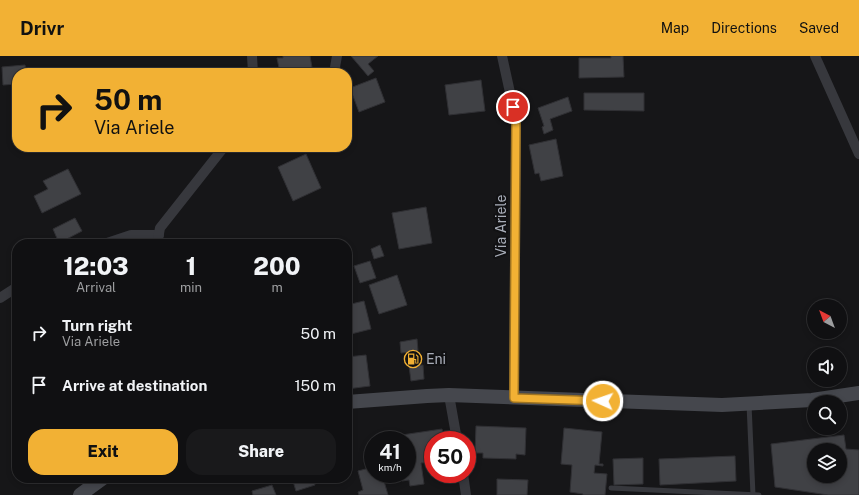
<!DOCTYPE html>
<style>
:root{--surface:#101012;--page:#19191b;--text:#f1f3f6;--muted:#9c9d9f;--line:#303032;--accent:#f2b134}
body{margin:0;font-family:"Public Sans",sans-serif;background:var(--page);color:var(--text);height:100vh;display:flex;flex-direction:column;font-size:15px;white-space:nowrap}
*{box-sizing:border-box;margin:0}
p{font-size:13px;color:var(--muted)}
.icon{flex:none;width:22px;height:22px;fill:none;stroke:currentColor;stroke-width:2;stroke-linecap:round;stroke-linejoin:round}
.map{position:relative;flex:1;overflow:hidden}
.sheet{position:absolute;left:12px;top:183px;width:340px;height:244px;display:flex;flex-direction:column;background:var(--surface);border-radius:16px;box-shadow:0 2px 6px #0003,0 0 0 1px var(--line)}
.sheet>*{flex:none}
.hud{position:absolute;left:12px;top:12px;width:340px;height:84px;border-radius:16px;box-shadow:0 2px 6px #0003,0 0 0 1px var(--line);background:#f2b134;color:#111;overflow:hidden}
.needle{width:26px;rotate:319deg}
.tools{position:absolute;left:807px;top:243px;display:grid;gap:8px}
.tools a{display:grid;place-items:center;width:40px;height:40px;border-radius:50%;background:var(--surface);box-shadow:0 2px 6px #0003,0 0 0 1px var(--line);font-size:20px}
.speed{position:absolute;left:364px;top:375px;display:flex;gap:8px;font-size:20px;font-weight:700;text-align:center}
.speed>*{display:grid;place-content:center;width:52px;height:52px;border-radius:50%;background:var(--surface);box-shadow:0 2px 6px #0003,0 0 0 1px var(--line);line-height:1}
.speed small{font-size:10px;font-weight:400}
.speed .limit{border:6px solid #d22;background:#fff;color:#111}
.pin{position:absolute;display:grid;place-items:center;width:34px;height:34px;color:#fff;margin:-17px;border:2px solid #fff;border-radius:50%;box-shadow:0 1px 4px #0007}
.me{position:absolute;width:44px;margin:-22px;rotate:273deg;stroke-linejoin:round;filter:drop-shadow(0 0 3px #0008)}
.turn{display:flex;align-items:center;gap:14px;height:84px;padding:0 16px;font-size:18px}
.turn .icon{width:52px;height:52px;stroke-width:2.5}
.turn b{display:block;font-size:28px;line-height:34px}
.eta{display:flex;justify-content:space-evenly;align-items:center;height:68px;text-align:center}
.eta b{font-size:24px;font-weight:800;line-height:28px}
.primary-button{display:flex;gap:8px;margin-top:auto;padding:8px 16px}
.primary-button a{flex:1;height:46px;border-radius:16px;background:var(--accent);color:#111;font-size:16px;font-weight:800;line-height:46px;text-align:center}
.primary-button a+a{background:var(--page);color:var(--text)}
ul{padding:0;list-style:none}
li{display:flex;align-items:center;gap:12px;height:52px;padding:0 16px}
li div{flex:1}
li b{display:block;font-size:15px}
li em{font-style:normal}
header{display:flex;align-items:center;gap:24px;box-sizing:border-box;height:56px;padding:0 20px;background:var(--accent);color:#111}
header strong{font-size:19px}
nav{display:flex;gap:22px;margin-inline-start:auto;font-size:14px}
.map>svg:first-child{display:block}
.building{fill:#404145;stroke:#303034;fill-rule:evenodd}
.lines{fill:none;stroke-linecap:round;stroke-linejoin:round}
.service{stroke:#37383d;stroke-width:5}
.minor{stroke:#37383d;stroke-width:10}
.secondary{stroke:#45474d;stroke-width:14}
.route-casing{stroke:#9d7322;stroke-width:10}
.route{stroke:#f2b134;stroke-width:7}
.labels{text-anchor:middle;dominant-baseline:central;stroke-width:4;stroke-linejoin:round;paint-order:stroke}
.street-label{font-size:14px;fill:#a8adb8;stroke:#111113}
.poi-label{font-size:14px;fill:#a8adb8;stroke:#111113;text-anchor:start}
</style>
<header>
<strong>Drivr</strong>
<nav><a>Map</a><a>Directions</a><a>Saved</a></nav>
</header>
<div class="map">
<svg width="859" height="439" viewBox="0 0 859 439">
<rect width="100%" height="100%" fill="#161618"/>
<g class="building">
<path d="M283,0H310L313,17H280L277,2H283Z"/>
<path d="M351,0H378L368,8L374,15L368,20Z"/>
<path d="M611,0H623L624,21L579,22V2H611Z"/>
<path d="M25,9L26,17H17V28L3,29L2,11Z"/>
<path d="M376,22L385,46L359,56L350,32Z"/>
<path d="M481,24L485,55L449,59L445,29Z"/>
<path d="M584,37H644V55L584,54Z"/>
<path d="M568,41L572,55L550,63L553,74L544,78L542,71L544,70L538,52Z"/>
<path d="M556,83L563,120L541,125L539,117L535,118L529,89Z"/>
<path d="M306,98L321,132L293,145L278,111Z"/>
<path d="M68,113L81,138L42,157L34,140L48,133L43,125Z"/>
<path d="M426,151L432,187L399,193L392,157Z"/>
<path d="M75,162L82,175L59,187L53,173Z"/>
<path d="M380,189L384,200L374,203L371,193Z"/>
<path d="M370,205L376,222L360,227L354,210Z"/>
<path d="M397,219L407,249L379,258L369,229Z"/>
<path d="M364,245L371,273L347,279V249Z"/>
<path d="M417,283L418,295L401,297L400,286Z"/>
<path d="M366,299L370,330L347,333V301Z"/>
<path d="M423,309L424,323L411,325L409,310Z"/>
<path d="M476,370L526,372L525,399L516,398V403L483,402V397H475Z"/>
<path d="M564,372L602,376L599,408H603V410L595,409L594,417L607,418L605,439H583V438L570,436L572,409L561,408Z"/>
<path d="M442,373L444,384H433V406L421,407L424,428L410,430L409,424L402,425L401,418H407V384H396L395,380Z"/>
<path d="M844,379L846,393L859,394V439H828L775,431L771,388ZM814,394H840V420H814Z"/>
<path d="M735,400L736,425L660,429L659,403Z"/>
<path d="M643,402V428L614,429L613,403Z"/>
<path d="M373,411V418H382L388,439H359L358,436L363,434L358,415Z"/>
<path d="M292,422H313L315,429L296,435Z"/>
<path d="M497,423L528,424L527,439H497Z"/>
<path d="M272,429L276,439H253L252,435Z"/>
</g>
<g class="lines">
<g class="service">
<path d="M749,348L753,439"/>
<path d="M611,432L759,439"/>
</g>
<g class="minor">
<path d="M252,0L253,17"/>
<path d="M502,0L516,64L514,342"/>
<path d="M815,0L859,98"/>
<path d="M334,17L337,0"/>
<path d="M104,188L131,179H159"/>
<path d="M157,188L160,172L224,91"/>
<path d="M0,242L17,231"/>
<path d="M449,339L457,384"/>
<path d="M463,418L466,439"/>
</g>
<g class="secondary">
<path d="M347,346L427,340L449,339L722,349L812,344L859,337"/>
<path d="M80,439L103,422"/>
</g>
</g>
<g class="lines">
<defs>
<path id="route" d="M513,51L516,64L514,342L603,345"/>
</defs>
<use href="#route" class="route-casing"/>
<use href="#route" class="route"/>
</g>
<defs>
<symbol id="fuel-ring" viewBox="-11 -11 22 22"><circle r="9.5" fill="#111113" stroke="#f2b134" stroke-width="1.5"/><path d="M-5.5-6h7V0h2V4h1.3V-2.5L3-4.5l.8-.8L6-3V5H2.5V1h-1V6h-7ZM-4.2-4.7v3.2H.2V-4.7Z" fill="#f2b134"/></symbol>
</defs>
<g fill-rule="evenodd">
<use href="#fuel-ring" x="403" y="293" width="20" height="20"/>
</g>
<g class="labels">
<g class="street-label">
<text transform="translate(501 170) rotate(-90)">Via Ariele</text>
</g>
<g class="poi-label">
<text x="426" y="303">Eni</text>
</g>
</g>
</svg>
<div class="tools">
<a><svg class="needle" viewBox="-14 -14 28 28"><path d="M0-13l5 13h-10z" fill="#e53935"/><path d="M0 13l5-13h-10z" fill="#9c9d9f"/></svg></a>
<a><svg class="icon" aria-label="sound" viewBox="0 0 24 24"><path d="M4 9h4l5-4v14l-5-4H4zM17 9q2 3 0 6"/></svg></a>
<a><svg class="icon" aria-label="search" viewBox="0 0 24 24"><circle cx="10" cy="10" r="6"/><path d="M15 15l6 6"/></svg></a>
<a><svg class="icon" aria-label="layers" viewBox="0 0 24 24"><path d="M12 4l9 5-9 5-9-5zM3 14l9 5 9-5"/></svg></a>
</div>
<div class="speed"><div>41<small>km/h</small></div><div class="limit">50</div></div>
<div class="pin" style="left:513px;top:51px;background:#d93025"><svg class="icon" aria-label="arrive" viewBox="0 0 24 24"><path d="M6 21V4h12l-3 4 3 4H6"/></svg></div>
<svg class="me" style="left:603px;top:345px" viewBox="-20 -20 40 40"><circle r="17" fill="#f2b134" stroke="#fff" stroke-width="3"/><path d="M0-11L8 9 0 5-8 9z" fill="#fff"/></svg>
<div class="hud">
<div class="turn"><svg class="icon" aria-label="right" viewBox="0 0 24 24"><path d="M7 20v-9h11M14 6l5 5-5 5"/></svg><div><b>50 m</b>Via Ariele</div></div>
</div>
<section class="sheet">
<div class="eta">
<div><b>12:03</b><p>Arrival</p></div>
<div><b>1</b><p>min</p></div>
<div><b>200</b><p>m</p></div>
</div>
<ul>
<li><svg class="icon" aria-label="right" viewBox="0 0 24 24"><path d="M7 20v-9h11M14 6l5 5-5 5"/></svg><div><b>Turn right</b><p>Via Ariele</p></div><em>50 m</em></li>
<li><svg class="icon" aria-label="arrive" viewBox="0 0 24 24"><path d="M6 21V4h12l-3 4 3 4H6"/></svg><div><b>Arrive at destination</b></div><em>150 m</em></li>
</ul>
<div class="primary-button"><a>Exit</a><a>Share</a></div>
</section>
</div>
